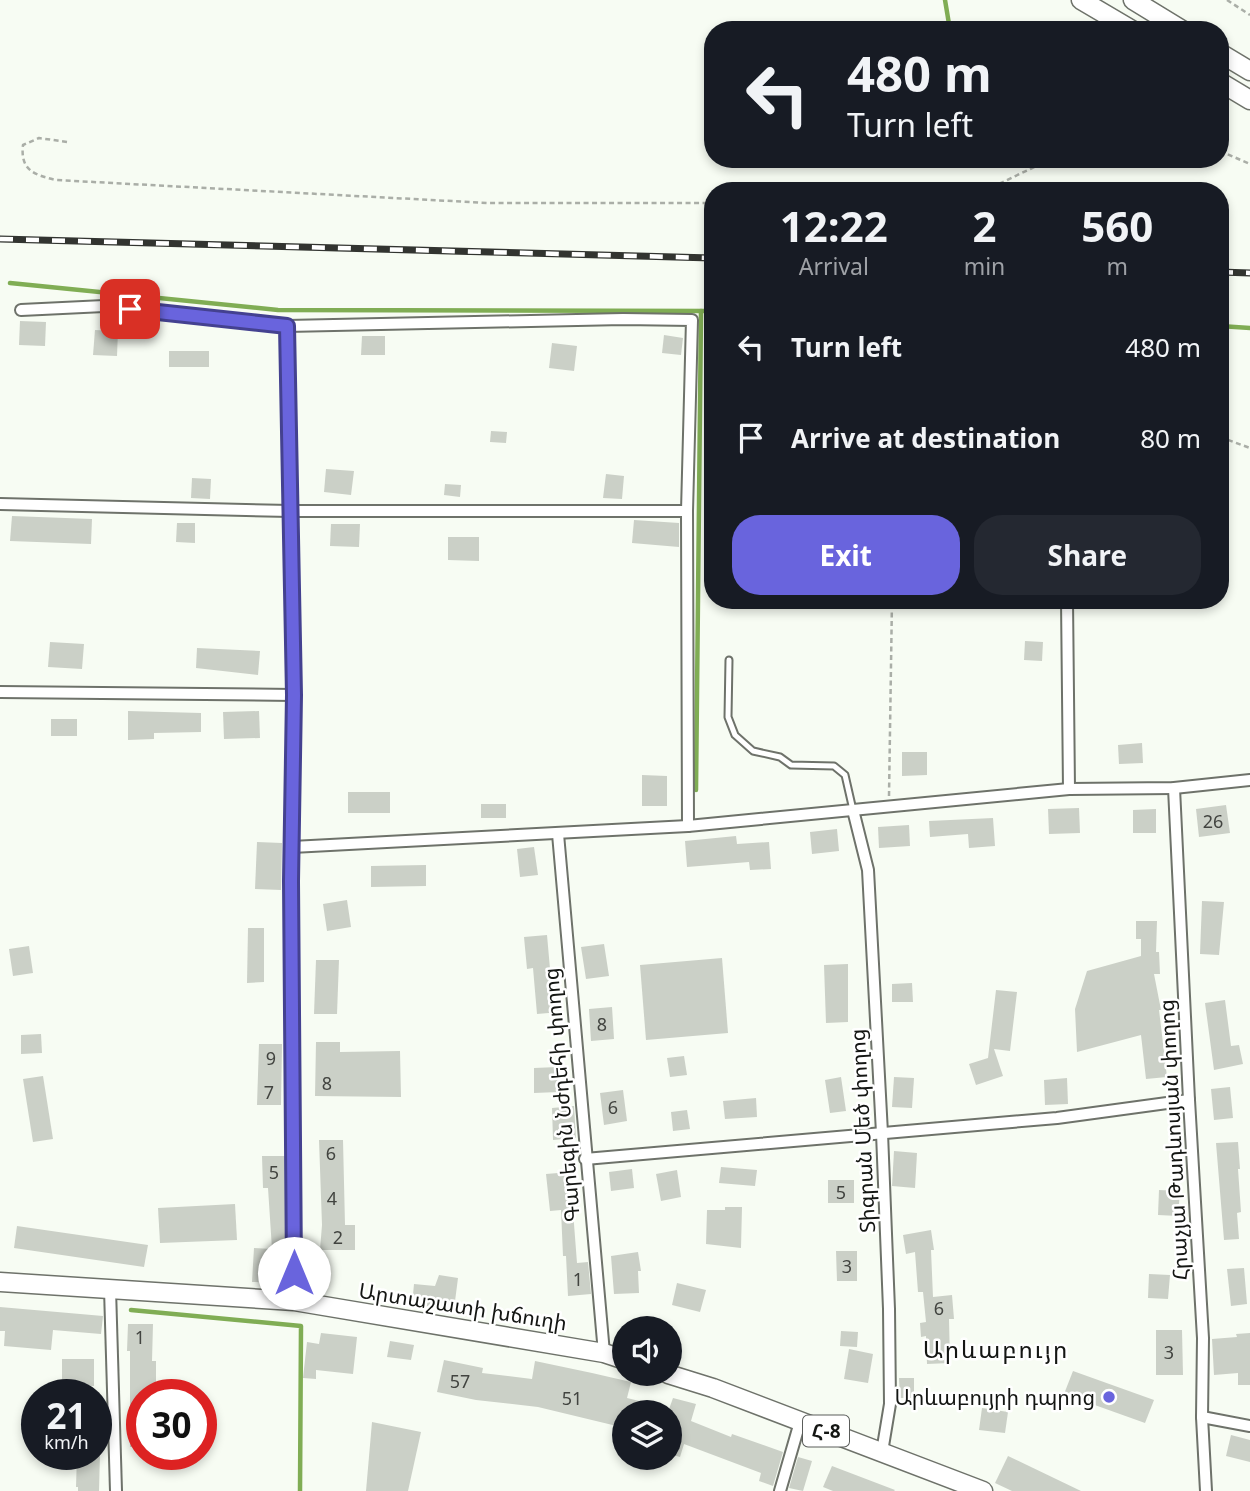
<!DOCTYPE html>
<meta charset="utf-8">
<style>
:root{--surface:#171b24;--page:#242831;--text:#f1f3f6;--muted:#9ea1a6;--accent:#6964dd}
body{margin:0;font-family:Georgia,"Noto Sans Armenian",serif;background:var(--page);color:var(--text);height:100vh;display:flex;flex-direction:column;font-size:26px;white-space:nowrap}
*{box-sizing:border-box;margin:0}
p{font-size:23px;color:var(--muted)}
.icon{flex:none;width:38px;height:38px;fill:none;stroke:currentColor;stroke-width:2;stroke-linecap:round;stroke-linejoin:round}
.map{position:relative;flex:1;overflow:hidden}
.sheet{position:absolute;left:704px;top:182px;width:525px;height:427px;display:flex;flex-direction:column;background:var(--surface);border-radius:28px;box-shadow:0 4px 10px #0003}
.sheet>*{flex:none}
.hud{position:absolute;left:704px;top:21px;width:525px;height:147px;border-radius:28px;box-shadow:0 4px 10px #0003;background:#171b24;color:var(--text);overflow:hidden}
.fabs{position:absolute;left:612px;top:1316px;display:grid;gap:14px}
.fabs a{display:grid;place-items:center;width:70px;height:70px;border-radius:50%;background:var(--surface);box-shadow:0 4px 10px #0003;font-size:35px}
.speed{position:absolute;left:21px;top:1379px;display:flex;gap:14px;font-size:35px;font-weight:700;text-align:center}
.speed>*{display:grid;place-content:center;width:91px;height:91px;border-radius:50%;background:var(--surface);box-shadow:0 4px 10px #0003;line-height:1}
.speed small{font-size:18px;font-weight:400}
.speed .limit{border:10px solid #d22;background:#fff;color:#111}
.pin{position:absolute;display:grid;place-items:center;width:60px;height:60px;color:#fff;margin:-30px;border-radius:14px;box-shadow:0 4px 10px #0006}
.me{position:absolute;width:77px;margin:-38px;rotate:0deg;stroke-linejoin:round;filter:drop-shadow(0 0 5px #0008)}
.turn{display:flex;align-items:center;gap:24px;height:147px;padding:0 28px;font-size:32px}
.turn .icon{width:91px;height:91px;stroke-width:2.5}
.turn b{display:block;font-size:49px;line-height:60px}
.eta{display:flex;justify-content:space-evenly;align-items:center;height:119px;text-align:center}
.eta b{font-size:42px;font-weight:700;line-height:49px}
.action{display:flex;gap:14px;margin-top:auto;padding:14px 28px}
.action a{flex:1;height:80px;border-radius:28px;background:var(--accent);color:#fff;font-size:28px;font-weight:700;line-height:80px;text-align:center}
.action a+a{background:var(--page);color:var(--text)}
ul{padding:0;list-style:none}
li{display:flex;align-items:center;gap:21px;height:91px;padding:0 28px}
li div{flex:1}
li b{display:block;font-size:26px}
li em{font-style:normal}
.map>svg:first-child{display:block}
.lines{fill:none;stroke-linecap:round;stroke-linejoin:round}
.stream{stroke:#80ad54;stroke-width:4.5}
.building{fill:#cbd0c7}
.service-casing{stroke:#6e726a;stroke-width:9}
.minor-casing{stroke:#6e726a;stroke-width:14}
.primary-casing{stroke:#6e726a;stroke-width:21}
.trunk-casing{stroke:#6e726a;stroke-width:21}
.path{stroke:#aaaea7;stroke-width:2.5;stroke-dasharray:5 3.5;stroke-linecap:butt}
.service{stroke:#fff;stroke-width:5}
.minor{stroke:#fff;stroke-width:10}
.primary{stroke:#fff;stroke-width:18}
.trunk{stroke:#fff;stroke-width:18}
.rail-casing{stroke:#323430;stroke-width:7}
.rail{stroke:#fff;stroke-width:4.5;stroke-dasharray:13;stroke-linecap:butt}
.route-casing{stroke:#444190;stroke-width:18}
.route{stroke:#6964dd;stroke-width:12}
.poi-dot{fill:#6964dd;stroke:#fff;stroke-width:2.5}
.labels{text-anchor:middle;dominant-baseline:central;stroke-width:5;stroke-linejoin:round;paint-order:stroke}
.number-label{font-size:18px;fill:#424440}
.shield{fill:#fff;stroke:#5a5c5a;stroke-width:2}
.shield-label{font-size:19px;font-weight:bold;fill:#141613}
.street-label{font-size:21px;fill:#141613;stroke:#fff}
.poi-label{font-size:21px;fill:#141613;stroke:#fff;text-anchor:end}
.quarter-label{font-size:24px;letter-spacing:2px;fill:#141613;stroke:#fff}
</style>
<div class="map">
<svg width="1250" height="1491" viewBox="0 0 1250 1491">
<rect width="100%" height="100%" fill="#f7fcf3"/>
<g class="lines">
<g class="stream">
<path d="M945,0L950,30"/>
<path d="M10,283L278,310L712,311"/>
<path d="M1220,326L1250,328"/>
<path d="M696,790L701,311"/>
<path d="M131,1310L301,1326L300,1491"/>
</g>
</g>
<g class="building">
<path d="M20,321L46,322L45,346L19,345Z"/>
<path d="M95,330L118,331L117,356L93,355Z"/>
<path d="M664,335L683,338L681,355L662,353Z"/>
<path d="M362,336H385V355H361Z"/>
<path d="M552,343L577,346L574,371L549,368Z"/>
<rect x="169" y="351" width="40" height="16"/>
<path d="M491,431L507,432L506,443L490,442Z"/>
<path d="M326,469L354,471L351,495L324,492Z"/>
<path d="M606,474L624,476L622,499L603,498Z"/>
<path d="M192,478L211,479L210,499L191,498Z"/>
<path d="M445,484L461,485L460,497L444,495Z"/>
<path d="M12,516L92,519L91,544L10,541Z"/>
<path d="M634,520L679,523V547L632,543Z"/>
<path d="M177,523H195V543L176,542Z"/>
<path d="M331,524H360L359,547L330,546Z"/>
<path d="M448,537H479V561L448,560Z"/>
<path d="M1025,641L1043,642L1042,661L1024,660Z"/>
<path d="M50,642L84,644L82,669L48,667Z"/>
<path d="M197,648L260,651L258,675L196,668Z"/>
<path d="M128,711L201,713V732L154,733V739L128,740Z"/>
<path d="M259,711L260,738L224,739L223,712Z"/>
<rect x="51" y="719" width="26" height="17"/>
<path d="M1142,743L1143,763L1119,764L1118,745Z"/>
<path d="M902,752H927V775L902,776Z"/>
<path d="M642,775L667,776V806H642Z"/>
<rect x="348" y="792" width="42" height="21"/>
<rect x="481" y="804" width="25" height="14"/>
<path d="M1226,805L1230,833L1199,837L1196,809Z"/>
<path d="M1079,808L1080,833L1049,834L1048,809Z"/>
<path d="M1156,809V833H1133V810Z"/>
<path d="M993,818L995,846L969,848L968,834L930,837L929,821Z"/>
<path d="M909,825L910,846L879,848L878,827Z"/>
<path d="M837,829L839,851L812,854L810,832Z"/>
<path d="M736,836L737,844L769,842L771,869L750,870L749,862L687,867L685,841Z"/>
<path d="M257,842L282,843L281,890L255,889Z"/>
<path d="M534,847L538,875L520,877L517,849Z"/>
<path d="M426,865V886L371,887V866Z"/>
<path d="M347,900L351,927L327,931L323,904Z"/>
<path d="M1202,901L1224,902L1219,955L1200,954Z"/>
<path d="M1136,921H1157L1156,952H1159L1160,974H1154L1161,1010H1159L1167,1077L1146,1079L1141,1035L1077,1052L1075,1009L1087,971L1141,956V939H1136Z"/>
<path d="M248,928H264V982L247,983Z"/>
<path d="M547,935L551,980H557L560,1012L537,1014L533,968L527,969L524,937Z"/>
<path d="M604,944L609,976L586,979L581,947Z"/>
<path d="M29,946L33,973L13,976L9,949Z"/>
<path d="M722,958L728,1033L646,1040L640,965Z"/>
<path d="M316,960H339L337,1014H314Z"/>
<path d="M848,964V1022L826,1023L824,965Z"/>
<path d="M912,983L913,1002H892V984Z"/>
<path d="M996,990L1017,992L1010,1051L994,1049L1003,1076L976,1085L969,1064L988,1058Z"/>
<path d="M1225,1000L1231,1046L1239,1045L1243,1064L1214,1070L1205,1003Z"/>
<path d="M612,1007L614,1039L591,1041L589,1009Z"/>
<path d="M41,1034L42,1053L21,1054V1035Z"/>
<path d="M316,1042H340V1052L400,1051L401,1097L315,1096Z"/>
<path d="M259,1044H282L281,1105H257Z"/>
<path d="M684,1056L687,1075L670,1077L667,1058Z"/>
<path d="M558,1067V1092L534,1093V1068Z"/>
<path d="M43,1076L53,1139L33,1142L23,1079Z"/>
<path d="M841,1077L846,1111L830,1113L825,1080Z"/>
<path d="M894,1077L914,1078L912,1108L892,1107Z"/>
<path d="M1067,1078L1068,1104L1045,1105L1044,1080Z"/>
<path d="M1230,1087L1233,1118L1214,1120L1211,1089Z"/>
<path d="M623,1090L627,1121L604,1125L600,1093Z"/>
<path d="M756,1098L757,1117L725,1119L723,1101Z"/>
<path d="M574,1106L576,1138L553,1140L552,1108Z"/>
<path d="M687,1110L690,1129L673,1131L671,1112Z"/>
<path d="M319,1140H343L345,1225H355V1250H320L322,1225Z"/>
<path d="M1238,1142L1240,1169H1238L1241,1212L1237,1213L1239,1239L1224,1240L1216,1143Z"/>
<path d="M894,1151L917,1153L915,1188L892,1186Z"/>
<path d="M262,1156H285L286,1283L252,1282L254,1248L272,1249L268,1188H263Z"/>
<path d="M721,1167L757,1170L755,1186L719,1183Z"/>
<path d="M632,1169L634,1188L611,1191L609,1172Z"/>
<path d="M677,1170L681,1197L661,1201L656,1174Z"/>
<path d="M570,1172L577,1263L588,1262L591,1294L568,1296L566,1256H563L561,1210L550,1211L546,1174Z"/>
<rect x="828" y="1180" width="26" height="23"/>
<path d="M1159,1190L1180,1191L1178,1216L1158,1215Z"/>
<path d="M235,1204L237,1240L160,1243L158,1208Z"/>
<path d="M725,1207H742L741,1248L706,1244L707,1210H725Z"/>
<path d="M17,1226L148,1245L144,1267L14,1248Z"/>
<path d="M931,1230L934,1250H931L933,1297L952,1295L954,1319H949L950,1363L927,1364L926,1336L921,1337L920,1323L926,1322L923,1292H918L915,1252L906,1254L903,1235Z"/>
<path d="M836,1251H857V1281H837Z"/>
<path d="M638,1252L641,1271H638L639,1293L614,1294L611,1256Z"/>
<path d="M1244,1268L1247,1304L1231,1306L1227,1269Z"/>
<path d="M1149,1274L1170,1275L1168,1299L1148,1298Z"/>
<path d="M439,1275L458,1278L454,1309L412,1305L414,1284L435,1286Z"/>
<path d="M677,1283L706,1290L700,1312L672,1305Z"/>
<path d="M0,1307L103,1316L101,1334L53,1330L51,1350L4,1346L5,1331H0Z"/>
<path d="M128,1324H153L152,1361H156V1395H142V1447H130V1351H127Z"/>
<path d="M1156,1330H1182L1183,1375H1156Z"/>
<path d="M841,1331L858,1332L857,1347L840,1346Z"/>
<path d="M321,1333L357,1337L353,1374L316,1370V1379L303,1378L307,1342L319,1344Z"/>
<path d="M1250,1333V1385H1238V1373L1214,1375L1212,1339L1237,1337L1236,1334Z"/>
<path d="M390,1341L414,1345L411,1360L387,1357Z"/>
<path d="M849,1349L873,1354L868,1383L844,1379Z"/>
<path d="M62,1359H94V1386L62,1385Z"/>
<path d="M444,1360L483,1368L482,1373L532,1379L535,1361L592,1373L631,1382L627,1398L668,1408L667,1412H625V1428L538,1407L476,1400L437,1392Z"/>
<path d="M1073,1371L1154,1400L1145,1423L1064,1394Z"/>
<path d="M899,1378H914V1398H900Z"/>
<path d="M673,1398L696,1404L691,1421L731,1437L732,1434L783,1452L773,1486L759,1481L761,1473L684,1444L680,1457L670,1454V1412H668Z"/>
<path d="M982,1408L1008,1412L1005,1433L979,1430Z"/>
<path d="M372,1422L421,1432L408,1491H366Z"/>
<path d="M1231,1435L1250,1440V1462L1226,1456Z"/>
<path d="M77,1454H100L99,1491H78V1487H76Z"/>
<path d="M1008,1456L1081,1491H1012L995,1483Z"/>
<path d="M798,1457L812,1461L803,1491L789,1488Z"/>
<path d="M832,1466L895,1490L894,1491H833L823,1487Z"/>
</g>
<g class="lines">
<defs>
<path id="service" d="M729,660L728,717L735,735L753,751L780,757L791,765L834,766L845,775L853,810"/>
<g id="minor">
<path d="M21,310L104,306L287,326L623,319L692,320L687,511L688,826"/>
<path d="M287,326L294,695L291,881L294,1301"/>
<path d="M0,504L290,511H687"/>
<path d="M1067,600L1069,789"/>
<path d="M0,692L294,695"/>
<path d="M1174,788L1189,1100L1203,1338L1202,1417L1206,1491"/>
<path d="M853,810L868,870L882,1133L889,1309L890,1404L882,1452"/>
<path d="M558,834L604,1353"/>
<path d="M292,847L688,826L1069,789L1174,788L1250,780"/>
<path d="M585,1159L1057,1118L1189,1100"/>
<path d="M110,1289L116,1491"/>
<path d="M1202,1417L1250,1426"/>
<path d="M780,1491L800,1422"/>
</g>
<g id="primary">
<path d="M0,1282L294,1301L604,1353L625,1360"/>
<path d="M668,1374L713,1388L983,1491"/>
</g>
<g id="trunk">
<path d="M1081,0L1132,30"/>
<path d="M1133,0L1182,30"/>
<path d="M1220,53L1250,71"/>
<path d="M1220,82L1250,100"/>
</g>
</defs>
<use href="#service" class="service-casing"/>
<use href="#minor" class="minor-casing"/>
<use href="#primary" class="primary-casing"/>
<use href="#trunk" class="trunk-casing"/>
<g class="path">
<path d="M1227,0L1250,15"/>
<path d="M67,142L39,138L23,145C20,170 34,175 56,180L488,203H712"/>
<path d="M1220,151L1250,164"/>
<path d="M984,191L1051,159"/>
<path d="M1220,437L1250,448"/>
<path d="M889,796L892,600"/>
</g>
<use href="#service" class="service"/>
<use href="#minor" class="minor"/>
<use href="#primary" class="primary"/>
<use href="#trunk" class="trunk"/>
<defs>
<g id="rail">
<path d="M0,239L712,258"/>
<path d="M1220,272L1250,273"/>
</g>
</defs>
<use href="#rail" class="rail-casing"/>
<use href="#rail" class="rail"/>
</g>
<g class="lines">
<defs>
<path id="route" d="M130,309L287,326L294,695L291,881L294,1273"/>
</defs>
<use href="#route" class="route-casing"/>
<use href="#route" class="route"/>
</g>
<circle class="poi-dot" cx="1109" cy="1397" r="7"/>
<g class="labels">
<g class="number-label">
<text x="1213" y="821">26</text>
<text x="602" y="1024">8</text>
<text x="271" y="1058">9</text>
<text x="327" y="1083">8</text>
<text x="269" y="1092">7</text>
<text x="613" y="1107">6</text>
<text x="331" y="1153">6</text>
<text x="274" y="1172">5</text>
<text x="841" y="1192">5</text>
<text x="332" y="1198">4</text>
<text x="338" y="1237">2</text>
<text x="847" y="1266">3</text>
<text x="578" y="1279">1</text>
<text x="939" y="1308">6</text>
<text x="140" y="1337">1</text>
<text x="1169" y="1352">3</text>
<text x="460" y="1381">57</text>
<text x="572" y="1398">51</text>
</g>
<rect class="shield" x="803" y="1415.5" width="46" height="31" rx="5"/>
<g class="shield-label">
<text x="826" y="1431">Հ-8</text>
</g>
<g class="street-label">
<text transform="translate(561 1095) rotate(-95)">Գարեգին Նժդեհի փողոց</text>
<text transform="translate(862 1131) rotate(-93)">Տիգրան Մեծ փողոց</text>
<text transform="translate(1173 1140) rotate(-93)">Հրաչյա Թադևոսյան փողոց</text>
<text transform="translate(463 1306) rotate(9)">Արտաշատի խճուղի</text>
</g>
<g class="poi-label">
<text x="1095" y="1397">Արևաբույրի դպրոց</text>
</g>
<g class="quarter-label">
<text x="996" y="1348">Արևաբույր</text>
</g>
</g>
</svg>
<div class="fabs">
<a><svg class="icon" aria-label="sound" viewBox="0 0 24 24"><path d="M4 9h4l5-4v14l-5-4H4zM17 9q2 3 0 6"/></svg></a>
<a><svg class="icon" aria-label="layers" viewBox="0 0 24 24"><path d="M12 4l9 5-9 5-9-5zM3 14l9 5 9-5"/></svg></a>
</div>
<div class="speed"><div>21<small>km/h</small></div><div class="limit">30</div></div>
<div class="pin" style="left:130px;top:309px;background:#d93025"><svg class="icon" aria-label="arrive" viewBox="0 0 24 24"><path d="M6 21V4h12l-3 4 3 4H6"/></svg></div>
<svg class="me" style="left:294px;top:1273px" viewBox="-20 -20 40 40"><circle r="19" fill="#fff"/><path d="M0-13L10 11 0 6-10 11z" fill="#6964dd"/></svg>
<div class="hud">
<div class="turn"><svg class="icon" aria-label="left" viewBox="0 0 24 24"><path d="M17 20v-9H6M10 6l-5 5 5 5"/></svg><div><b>480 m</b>Turn left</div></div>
</div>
<section class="sheet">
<div class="eta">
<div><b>12:22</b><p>Arrival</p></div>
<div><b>2</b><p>min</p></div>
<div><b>560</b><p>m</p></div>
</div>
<ul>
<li><svg class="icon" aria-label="left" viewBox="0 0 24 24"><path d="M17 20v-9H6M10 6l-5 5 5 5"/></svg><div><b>Turn left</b></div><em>480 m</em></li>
<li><svg class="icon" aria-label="arrive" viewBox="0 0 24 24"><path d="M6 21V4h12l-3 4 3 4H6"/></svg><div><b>Arrive at destination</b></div><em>80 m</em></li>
</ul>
<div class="action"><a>Exit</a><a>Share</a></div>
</section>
</div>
